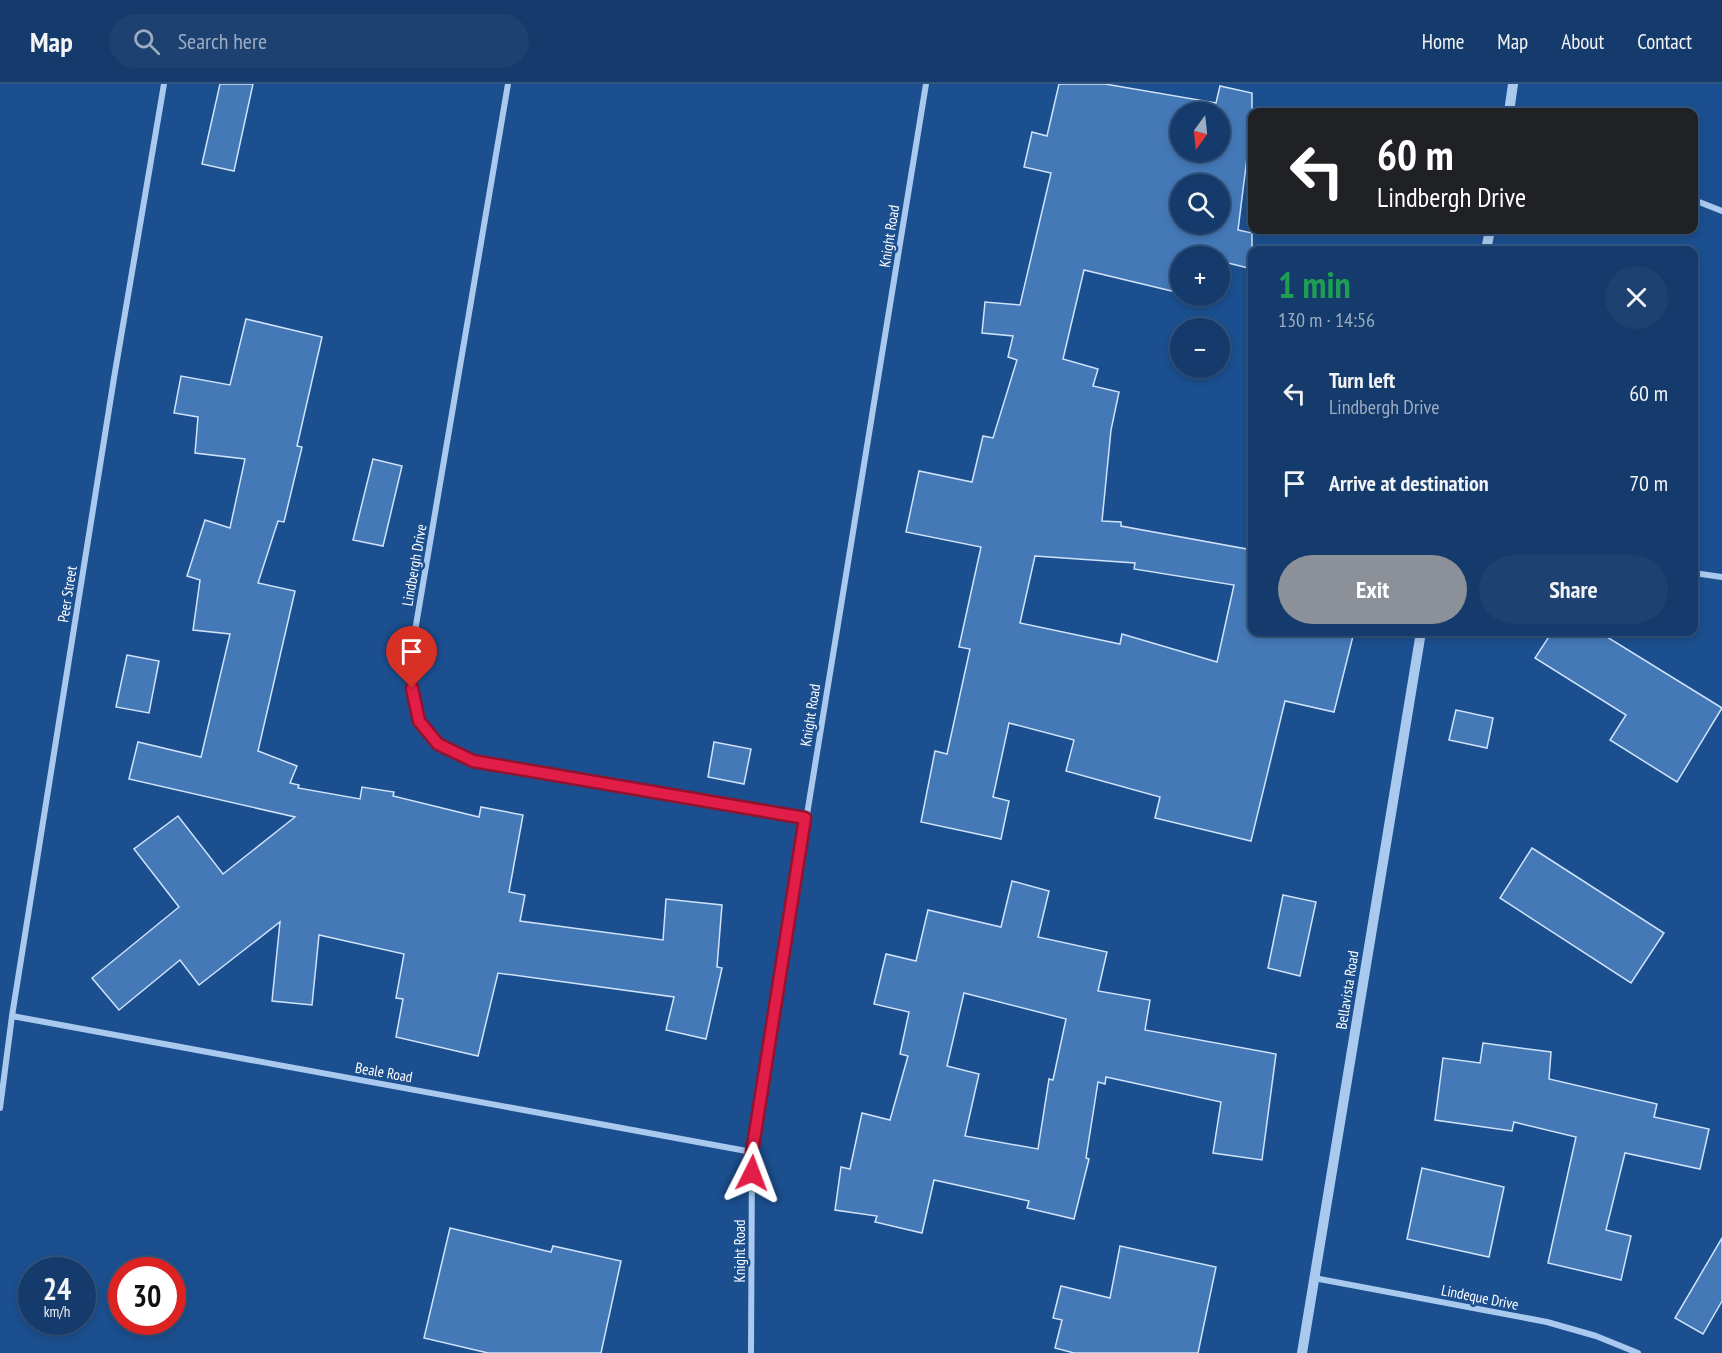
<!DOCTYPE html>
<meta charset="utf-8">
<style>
:root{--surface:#143b6b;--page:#1d4271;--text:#f1f3f6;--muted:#9dadc1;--line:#33557e;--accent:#8c9099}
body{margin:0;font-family:"PT Sans Narrow",sans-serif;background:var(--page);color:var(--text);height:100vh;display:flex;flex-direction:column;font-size:22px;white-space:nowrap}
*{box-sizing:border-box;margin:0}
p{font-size:20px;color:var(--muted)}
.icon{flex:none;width:33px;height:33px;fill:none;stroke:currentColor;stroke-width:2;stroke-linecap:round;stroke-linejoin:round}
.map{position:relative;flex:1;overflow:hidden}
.sheet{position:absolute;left:1248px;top:162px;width:450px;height:390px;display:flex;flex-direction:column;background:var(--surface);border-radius:12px;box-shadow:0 3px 9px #0003,0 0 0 2px var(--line)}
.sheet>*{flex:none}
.top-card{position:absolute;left:1248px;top:24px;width:450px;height:126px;border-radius:12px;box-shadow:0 3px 9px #0003,0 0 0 2px var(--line);background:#202124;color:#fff;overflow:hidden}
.needle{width:39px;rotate:195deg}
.buttons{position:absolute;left:1170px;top:18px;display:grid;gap:12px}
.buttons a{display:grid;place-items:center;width:60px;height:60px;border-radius:50%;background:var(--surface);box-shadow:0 3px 9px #0003,0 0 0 2px var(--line);font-size:30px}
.speed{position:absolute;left:18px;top:1173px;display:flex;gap:12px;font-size:30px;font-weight:700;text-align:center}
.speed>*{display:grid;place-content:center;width:78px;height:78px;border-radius:50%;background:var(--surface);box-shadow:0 3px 9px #0003,0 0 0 2px var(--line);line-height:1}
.speed small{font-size:15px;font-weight:400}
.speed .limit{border:9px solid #d22;background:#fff;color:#111}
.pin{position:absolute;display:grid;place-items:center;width:51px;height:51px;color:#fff;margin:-62px -26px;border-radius:50% 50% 50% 0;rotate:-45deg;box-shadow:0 0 6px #0007}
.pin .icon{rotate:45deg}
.me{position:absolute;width:66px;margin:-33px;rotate:3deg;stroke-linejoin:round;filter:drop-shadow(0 0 4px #0008)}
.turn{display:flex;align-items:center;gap:21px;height:126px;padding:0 30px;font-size:27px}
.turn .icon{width:78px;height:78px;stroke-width:2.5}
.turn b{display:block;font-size:42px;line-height:51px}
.round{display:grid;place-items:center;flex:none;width:63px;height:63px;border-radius:32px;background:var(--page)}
.head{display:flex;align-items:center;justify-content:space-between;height:102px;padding:0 30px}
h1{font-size:36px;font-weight:700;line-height:45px;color:#1e9e55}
.cta{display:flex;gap:12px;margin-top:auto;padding:12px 30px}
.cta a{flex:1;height:69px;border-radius:36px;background:var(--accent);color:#fff;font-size:24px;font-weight:700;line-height:69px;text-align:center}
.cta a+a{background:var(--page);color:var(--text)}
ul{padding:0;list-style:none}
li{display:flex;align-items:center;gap:18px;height:90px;padding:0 30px}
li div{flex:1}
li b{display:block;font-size:22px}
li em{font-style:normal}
header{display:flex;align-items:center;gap:36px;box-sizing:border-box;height:84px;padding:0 30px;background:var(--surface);border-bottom:2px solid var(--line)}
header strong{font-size:28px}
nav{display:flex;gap:33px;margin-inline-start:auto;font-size:21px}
.search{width:420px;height:54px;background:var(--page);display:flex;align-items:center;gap:15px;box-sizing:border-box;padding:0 21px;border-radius:33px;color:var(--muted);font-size:22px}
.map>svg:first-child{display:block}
.building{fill:#4478b7;stroke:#cfe3fa;stroke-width:1.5;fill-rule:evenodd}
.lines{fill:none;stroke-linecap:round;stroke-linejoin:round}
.minor{stroke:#a9c9ee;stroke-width:6}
.tertiary{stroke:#a9c9ee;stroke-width:10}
.route-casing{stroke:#92132f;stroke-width:15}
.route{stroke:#e11d48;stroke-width:10}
.labels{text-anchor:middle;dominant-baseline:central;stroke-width:5;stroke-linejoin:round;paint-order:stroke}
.street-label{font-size:15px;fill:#fff;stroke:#1b4f8f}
</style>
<header>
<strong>Map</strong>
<div class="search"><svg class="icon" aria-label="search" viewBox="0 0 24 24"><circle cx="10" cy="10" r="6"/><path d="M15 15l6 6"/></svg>Search here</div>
<nav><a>Home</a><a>Map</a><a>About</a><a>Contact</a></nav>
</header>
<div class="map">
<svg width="1722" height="1269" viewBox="0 0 1722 1269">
<rect width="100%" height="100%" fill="#1b4f8f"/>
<g class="building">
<path d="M220,0H253L234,87L202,80Z"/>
<path d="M1059,0H1105L1216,19L1220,2L1252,9V68L1248,66L1238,146L1252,149V185L1220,177V172H1180V209L1084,186L1063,275L1098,285L1093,302L1119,308L1111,346L1102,437L1121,438V442L1252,466V548H1354L1334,628L1285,617L1251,757L1155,734L1160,713L1066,687L1074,656L1009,639L993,713L1009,717L1001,755L921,738L935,667L947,670L970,565L959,563L981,463L906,448L919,387L972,398L983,352L993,354L1017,276L1008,273L1013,252L982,249L985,218L1020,221L1051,89L1024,83L1032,48L1047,52ZM1180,28H1220V68H1180ZM1180,100H1220V140H1180ZM1035,472L1135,479L1134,485L1234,501L1217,578L1122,550L1120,560L1020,539Z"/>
<path d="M246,235L322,253L297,362L302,363L284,438L278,437L258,499L295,507L258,667L297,682L290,699L299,701L298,704L360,715L362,703L394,708L393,712L479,733L481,723L523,731L509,808L525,811L520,837L663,856L666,815L722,821L717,883L722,884L706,955L666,946L674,913L498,889L478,972L396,953L403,915L396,914L404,870L319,851L312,921L272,917L280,838L199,901L180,876L119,926L92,894L179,823L134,765L178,732L223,790L295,733L129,695L138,658L201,673L230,550L193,546L200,496L187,492L205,436L230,444L245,375L195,369L198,333L174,329L181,292L230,301Z"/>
<path d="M373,375L402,382L383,462L353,456Z"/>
<path d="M1552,548H1599L1722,624L1677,698L1610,656L1626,631L1535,574Z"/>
<path d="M127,571L159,577L149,629L116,623Z"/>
<path d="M1456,626L1493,634L1487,664L1449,656Z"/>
<path d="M714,658L751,665L744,700L708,693Z"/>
<path d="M1532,764L1664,849L1631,899L1500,814Z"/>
<path d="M1012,797L1049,807L1038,853L1107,868L1098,907L1150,916L1145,946L1276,970L1262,1076L1213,1069L1221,1018L1106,993L1105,1000L1098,998L1086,1074L1089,1075L1074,1135L1027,1124L1029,1117L934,1096L922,1149L875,1138L877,1132L835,1126L841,1083L850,1085L862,1029L890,1036L908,972L900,970L909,928L874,920L886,870L916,877L928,826L1001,843ZM964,909L1066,935L1053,996L1049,995L1038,1065L965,1052L979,990L947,982Z"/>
<path d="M1283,811L1316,818L1300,892L1268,884Z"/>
<path d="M1483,959L1551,968L1549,995L1657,1020L1654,1033L1709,1045L1700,1085L1625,1069L1606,1146L1631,1152L1621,1196L1548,1179L1576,1053L1514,1038L1512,1047L1435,1036L1443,974L1480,979Z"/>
<path d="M1422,1084L1504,1103L1489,1173L1407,1155Z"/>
<path d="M450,1144L551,1168L553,1162L621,1177L601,1269H488L424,1254Z"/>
<path d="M1722,1154V1217L1703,1250L1675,1234Z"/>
<path d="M1120,1162L1216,1183L1198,1269H1074L1055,1264L1062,1236L1053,1234L1061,1202L1110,1214Z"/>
</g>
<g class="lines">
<g class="minor">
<path d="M508,0L416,541C413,580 403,633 439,660C449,668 462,672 473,677L805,734"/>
<path d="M1694,116L1722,127"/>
<path d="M1694,489L1722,493"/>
<path d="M12,932L752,1068"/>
<path d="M0,1024L12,932L114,294L164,0"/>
<path d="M1314,1194L1547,1238L1596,1252L1638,1269"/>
<path d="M751,1269L752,1068L926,0"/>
</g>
<g class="tertiary">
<path d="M1509,28L1513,0"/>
<path d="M1486,166L1490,146"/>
<path d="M1302,1269L1421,548"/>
</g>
</g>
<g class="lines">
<defs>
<path id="route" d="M412,604L419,637L438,660L473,677L805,734L752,1068V1089"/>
</defs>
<use href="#route" class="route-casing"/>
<use href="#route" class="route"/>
</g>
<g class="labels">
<g class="street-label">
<text transform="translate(889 152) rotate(-81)">Knight Road</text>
<text transform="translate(414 481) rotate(-80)">Lindbergh Drive</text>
<text transform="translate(67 510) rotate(-81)">Peer Street</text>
<text transform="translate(810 631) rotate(-81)">Knight Road</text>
<text transform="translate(1347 906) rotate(-81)">Bellavista Road</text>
<text transform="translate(384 988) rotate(10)">Beale Road</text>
<text transform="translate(739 1167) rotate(-90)">Knight Road</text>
<text transform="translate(1480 1213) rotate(11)">Lindeque Drive</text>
</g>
</g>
</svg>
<div class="buttons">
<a><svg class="needle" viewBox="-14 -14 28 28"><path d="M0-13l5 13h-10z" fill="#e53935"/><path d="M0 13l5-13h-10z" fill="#9dadc1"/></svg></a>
<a><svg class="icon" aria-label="search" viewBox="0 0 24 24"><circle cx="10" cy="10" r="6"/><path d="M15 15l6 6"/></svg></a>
<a>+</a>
<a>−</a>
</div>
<div class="speed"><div>24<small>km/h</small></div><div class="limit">30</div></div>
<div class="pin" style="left:412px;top:604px;background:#d93025"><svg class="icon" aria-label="arrive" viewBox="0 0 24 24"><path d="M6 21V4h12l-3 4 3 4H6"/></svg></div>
<svg class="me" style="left:752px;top:1089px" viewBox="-20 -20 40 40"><path d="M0-17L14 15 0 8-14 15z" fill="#e11d48" stroke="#fff" stroke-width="4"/></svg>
<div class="top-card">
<div class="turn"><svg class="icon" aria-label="left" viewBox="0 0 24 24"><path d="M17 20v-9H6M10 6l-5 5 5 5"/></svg><div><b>60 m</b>Lindbergh Drive</div></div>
</div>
<section class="sheet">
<div class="head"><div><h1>1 min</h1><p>130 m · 14:56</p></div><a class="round"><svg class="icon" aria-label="close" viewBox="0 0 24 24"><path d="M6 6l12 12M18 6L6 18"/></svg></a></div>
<ul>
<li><svg class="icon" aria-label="left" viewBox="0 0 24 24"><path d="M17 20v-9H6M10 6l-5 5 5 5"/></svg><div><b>Turn left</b><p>Lindbergh Drive</p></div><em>60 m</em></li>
<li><svg class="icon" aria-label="arrive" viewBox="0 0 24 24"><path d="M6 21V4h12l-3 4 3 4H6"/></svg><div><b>Arrive at destination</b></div><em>70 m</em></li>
</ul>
<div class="cta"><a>Exit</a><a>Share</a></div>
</section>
</div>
